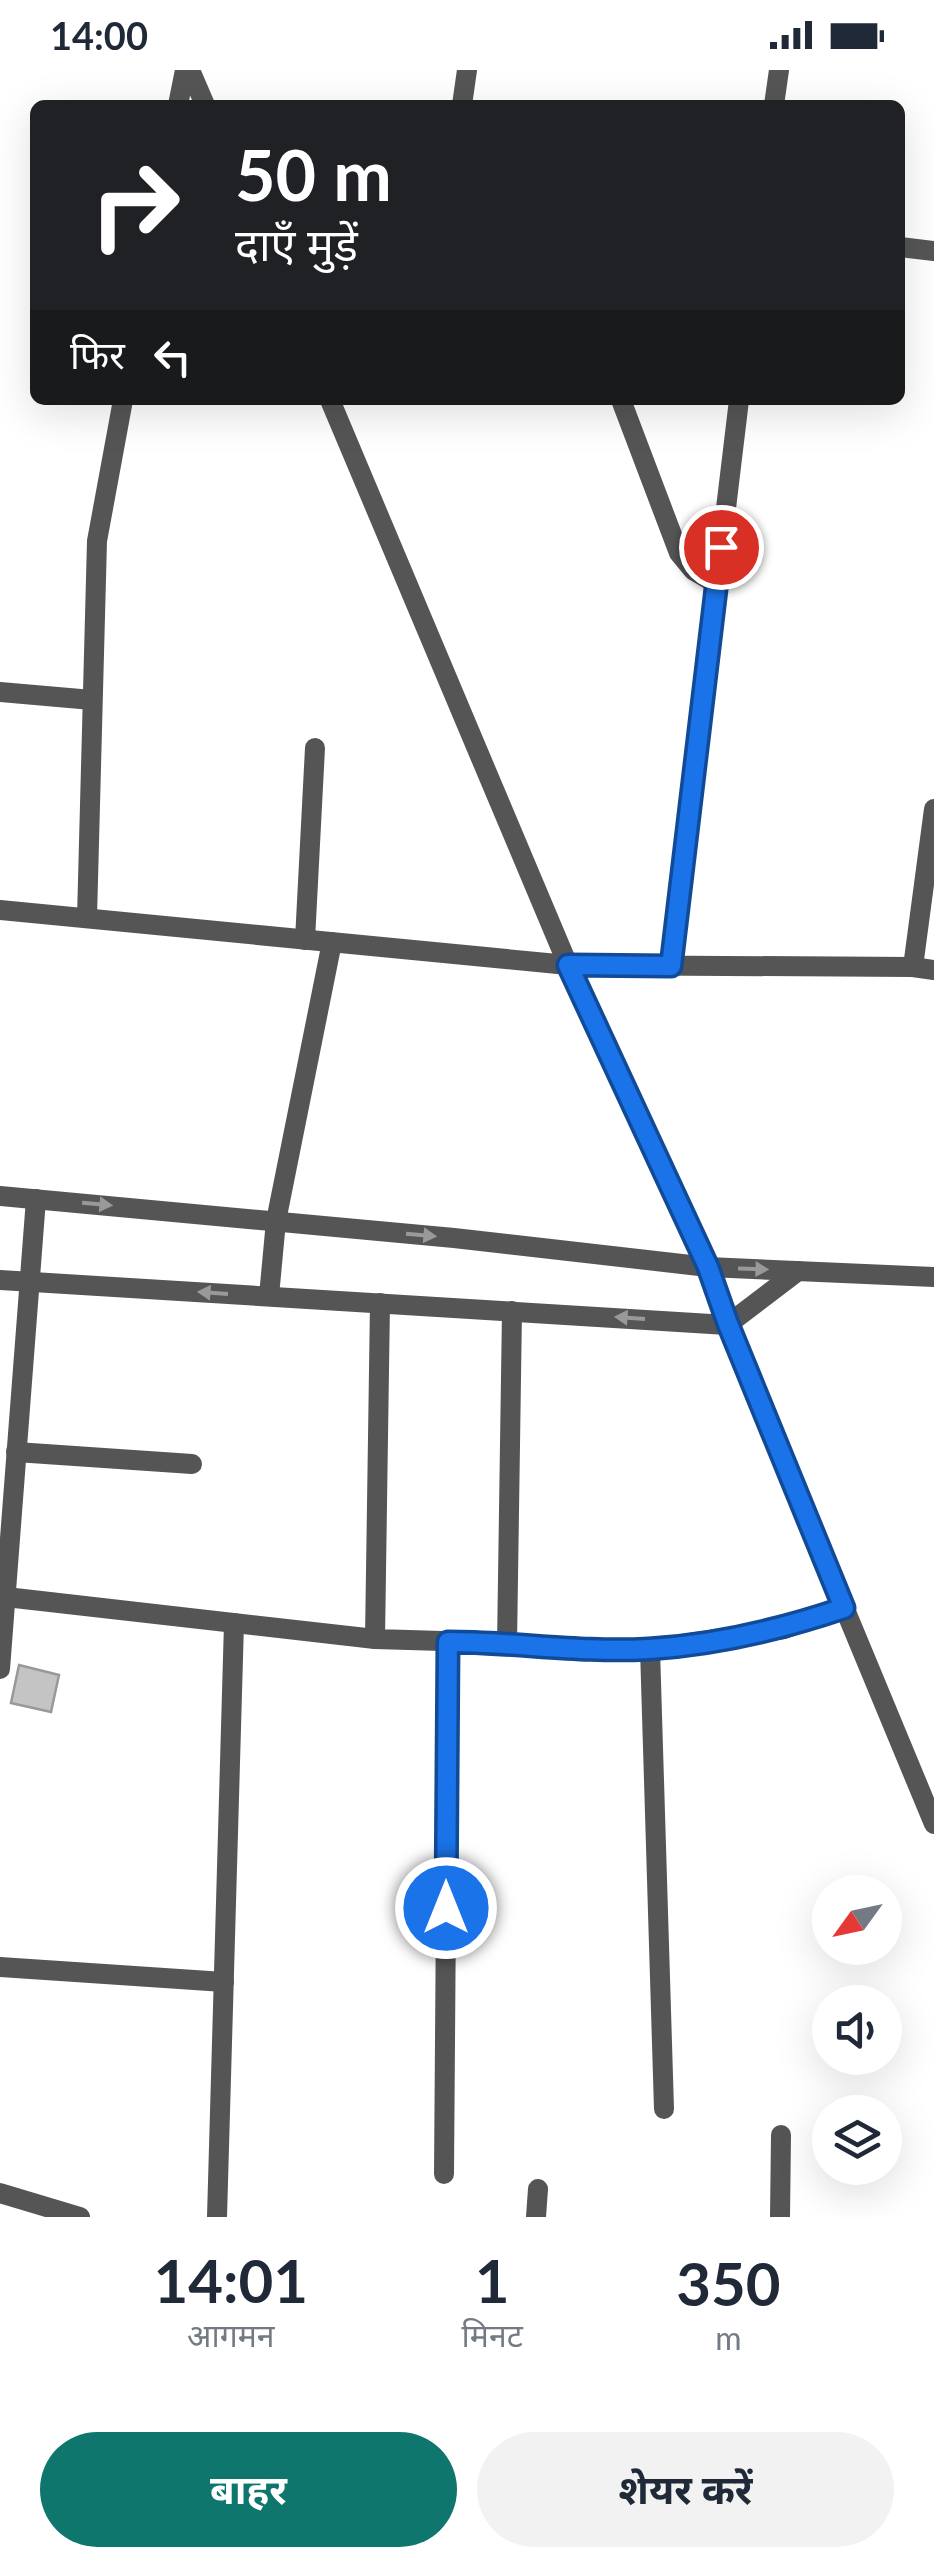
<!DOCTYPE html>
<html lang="hi">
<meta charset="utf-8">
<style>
:root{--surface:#fff;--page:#f2f2f3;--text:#1f2937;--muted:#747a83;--accent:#0f766e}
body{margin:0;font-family:Lato,"Noto Sans Devanagari",sans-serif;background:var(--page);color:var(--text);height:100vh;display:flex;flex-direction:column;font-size:38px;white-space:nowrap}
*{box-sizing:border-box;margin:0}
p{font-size:32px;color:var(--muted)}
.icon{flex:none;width:55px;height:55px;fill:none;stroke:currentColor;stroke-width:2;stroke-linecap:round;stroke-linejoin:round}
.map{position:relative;height:2147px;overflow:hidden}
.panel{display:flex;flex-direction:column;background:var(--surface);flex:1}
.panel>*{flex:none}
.banner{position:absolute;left:30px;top:30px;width:875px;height:305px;border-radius:15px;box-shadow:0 10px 40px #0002;background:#202124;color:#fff;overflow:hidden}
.needle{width:65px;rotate:237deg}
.fabs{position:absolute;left:812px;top:1805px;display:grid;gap:20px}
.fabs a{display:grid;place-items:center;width:90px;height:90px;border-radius:50%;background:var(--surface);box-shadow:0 10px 40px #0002;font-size:50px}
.pin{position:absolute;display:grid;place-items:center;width:85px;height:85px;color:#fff;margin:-42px;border:5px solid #fff;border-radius:50%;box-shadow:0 2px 10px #0007}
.me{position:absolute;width:110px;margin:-55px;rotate:0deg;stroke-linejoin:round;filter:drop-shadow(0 0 8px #0008)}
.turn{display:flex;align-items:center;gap:35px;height:210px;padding:0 40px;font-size:45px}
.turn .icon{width:130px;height:130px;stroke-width:2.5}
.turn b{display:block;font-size:70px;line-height:85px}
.then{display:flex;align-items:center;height:95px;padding:0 40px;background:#0003;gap:20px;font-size:38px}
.eta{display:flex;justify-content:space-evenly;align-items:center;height:170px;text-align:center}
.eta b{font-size:60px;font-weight:700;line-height:70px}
.action{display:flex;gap:20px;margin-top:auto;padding:20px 40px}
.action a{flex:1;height:115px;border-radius:60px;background:var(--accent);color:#fff;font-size:40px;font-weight:700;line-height:115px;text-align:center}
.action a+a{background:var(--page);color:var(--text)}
.status{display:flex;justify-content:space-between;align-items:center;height:70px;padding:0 50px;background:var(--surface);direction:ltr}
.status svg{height:28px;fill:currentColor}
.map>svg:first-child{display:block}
.building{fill:#c4c4c4;stroke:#999;stroke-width:2.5}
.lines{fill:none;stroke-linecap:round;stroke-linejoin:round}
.minor{stroke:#555;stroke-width:20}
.tertiary{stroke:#555;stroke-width:20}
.oneway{fill:#999}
.route-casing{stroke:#114b97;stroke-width:25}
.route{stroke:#1a73e8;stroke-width:18}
</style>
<div class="status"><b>14:00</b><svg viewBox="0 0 49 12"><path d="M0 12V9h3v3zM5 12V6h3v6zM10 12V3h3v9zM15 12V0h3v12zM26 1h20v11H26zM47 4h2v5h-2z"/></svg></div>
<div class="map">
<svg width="934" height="2147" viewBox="0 0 934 2147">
<rect width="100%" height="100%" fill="#fff"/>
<path class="building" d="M19,1595L59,1605L51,1642L11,1633Z"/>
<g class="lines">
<g class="minor">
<path d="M190,0L205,35"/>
<path d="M178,35L185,0"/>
<path d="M462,35L467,0"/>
<path d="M774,35L779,0"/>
<path d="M900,177L934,181"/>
<path d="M330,330L568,895L708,1197L934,1207"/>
<path d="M621,330L679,483L693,500L717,514"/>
<path d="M0,622L92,630"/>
<path d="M0,840L568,895L913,897L934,900"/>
<path d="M87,848L97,471L123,330"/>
<path d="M305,870L315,678"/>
<path d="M671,896L739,330"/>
<path d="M913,897L934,739"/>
<path d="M269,1226L276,1151L332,872"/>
<path d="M380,1233L375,1569L476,1572L534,1578L650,1579L784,1559L844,1538"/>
<path d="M727,1255L798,1201"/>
<path d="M16,1382L192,1394"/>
<path d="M6,1527L375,1569"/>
<path d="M507,1575L512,1241"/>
<path d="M650,1579L664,2039"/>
<path d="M0,1599L36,1129"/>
<path d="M0,1897L224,1912"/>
<path d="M444,2104L448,1571"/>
<path d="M0,2123L80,2147"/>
<path d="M217,2147L234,1553"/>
<path d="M536,2147L538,2119"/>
<path d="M780,2147L781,2065"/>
</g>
<g class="tertiary">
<path d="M0,1126L454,1168L708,1197L727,1255L934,1754"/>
<path d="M0,1210L727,1255"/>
</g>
</g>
<defs><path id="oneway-solid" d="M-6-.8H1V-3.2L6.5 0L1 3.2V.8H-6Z" transform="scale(2.5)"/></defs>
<g class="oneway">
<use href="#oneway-solid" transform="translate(97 1134) rotate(5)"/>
<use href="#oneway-solid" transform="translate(421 1165) rotate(5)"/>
<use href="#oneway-solid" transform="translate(753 1199) rotate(2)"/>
<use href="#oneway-solid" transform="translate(213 1223) rotate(-176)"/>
<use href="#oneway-solid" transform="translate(630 1248) rotate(-176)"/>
</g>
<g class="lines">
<defs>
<path id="route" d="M446,1838L448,1572C515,1572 582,1583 649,1579C715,1575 782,1559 844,1538L728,1254L708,1197L568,895L671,896L721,477"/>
</defs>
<use href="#route" class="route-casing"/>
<use href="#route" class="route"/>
</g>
</svg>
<div class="fabs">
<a><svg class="needle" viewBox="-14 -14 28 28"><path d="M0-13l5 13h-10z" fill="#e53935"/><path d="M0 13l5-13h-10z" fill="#747a83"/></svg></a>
<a><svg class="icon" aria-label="sound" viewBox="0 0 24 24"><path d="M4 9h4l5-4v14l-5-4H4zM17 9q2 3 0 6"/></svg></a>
<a><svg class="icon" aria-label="layers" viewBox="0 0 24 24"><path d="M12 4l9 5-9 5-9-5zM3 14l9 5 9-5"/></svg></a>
</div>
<div class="pin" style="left:721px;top:477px;background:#d93025"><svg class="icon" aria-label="arrive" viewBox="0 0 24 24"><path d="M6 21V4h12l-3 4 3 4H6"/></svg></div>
<svg class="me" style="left:446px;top:1838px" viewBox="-20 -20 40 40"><circle r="17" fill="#1a73e8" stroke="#fff" stroke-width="3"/><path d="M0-11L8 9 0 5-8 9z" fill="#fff"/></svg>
<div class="banner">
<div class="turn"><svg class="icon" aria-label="right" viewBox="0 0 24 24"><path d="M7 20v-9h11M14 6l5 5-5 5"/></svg><div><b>50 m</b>दाएँ मुड़ें</div></div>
<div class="then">फिर<svg class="icon" aria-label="left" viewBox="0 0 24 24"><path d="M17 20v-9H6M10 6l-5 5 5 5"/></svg></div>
</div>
</div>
<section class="panel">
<div class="eta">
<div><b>14:01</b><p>आगमन</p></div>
<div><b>1</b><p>मिनट</p></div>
<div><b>350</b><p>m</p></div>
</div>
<div class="action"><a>बाहर</a><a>शेयर करें</a></div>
</section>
